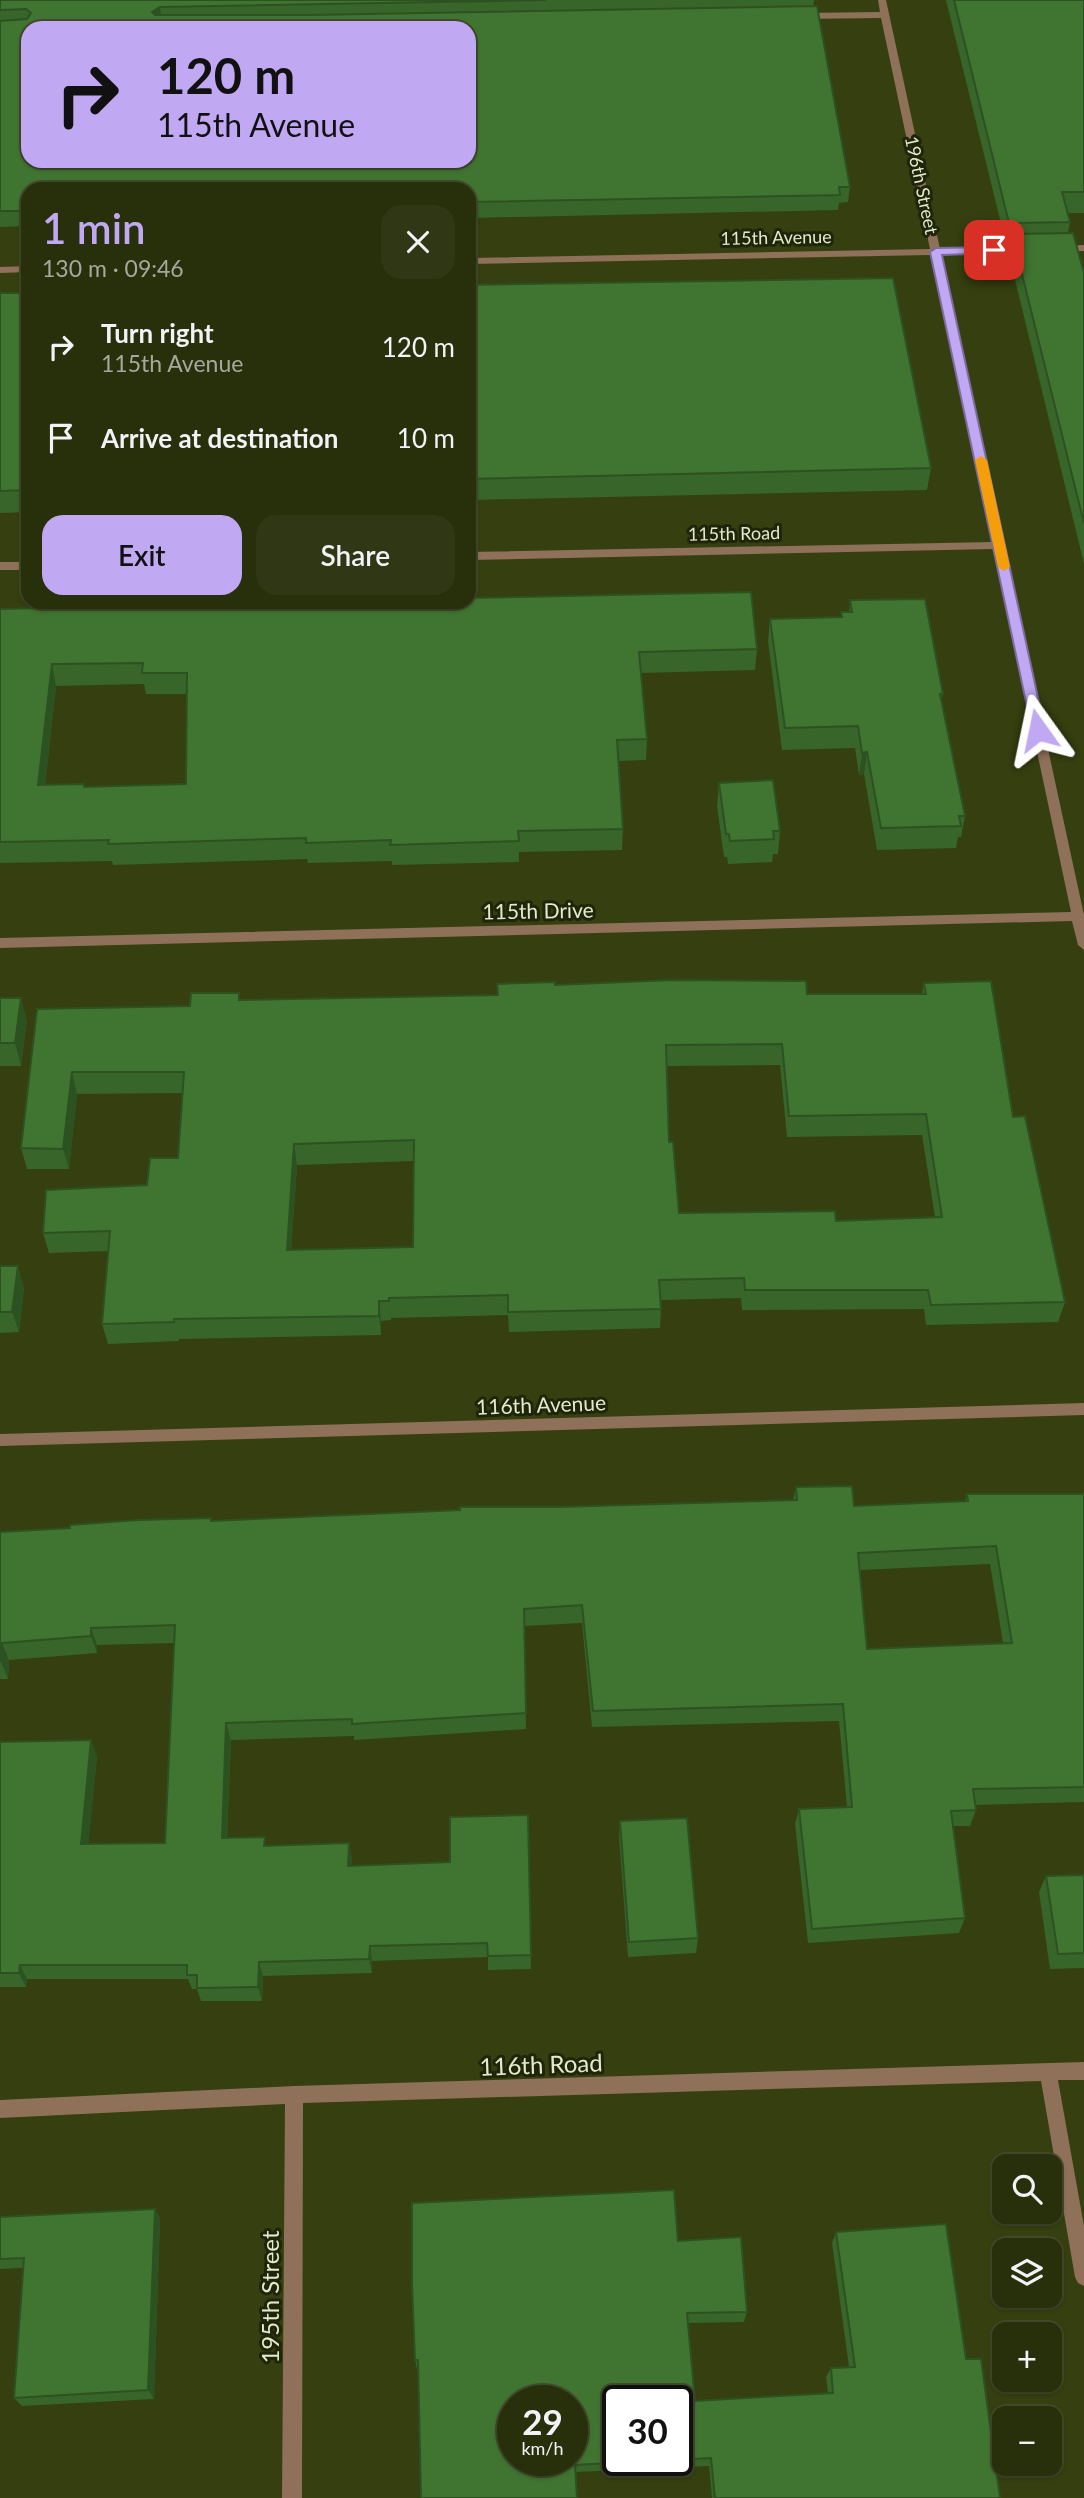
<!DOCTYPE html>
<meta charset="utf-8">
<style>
:root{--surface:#282f0b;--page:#303714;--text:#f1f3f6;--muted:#a5a99d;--line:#444a2c;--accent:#c1a8f3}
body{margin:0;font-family:Lato,sans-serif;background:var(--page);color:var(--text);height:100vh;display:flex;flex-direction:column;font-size:26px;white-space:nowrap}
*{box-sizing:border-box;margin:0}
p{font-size:23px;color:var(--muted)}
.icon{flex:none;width:38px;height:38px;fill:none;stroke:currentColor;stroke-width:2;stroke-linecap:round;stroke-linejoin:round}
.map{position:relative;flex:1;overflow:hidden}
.sheet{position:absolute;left:21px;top:182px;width:455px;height:427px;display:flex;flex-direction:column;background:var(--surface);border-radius:21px;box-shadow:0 2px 5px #0004,0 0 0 2px var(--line)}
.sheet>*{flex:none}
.banner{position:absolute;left:21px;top:21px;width:455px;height:147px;border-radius:21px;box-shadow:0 2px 5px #0004,0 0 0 2px var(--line);background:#c1a8f3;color:#111;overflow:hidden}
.controls{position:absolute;left:992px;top:2154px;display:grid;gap:14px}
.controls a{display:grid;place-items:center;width:70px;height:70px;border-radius:14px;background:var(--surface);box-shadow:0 2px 5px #0004,0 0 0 2px var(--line);font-size:35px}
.speed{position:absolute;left:497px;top:2385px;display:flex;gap:14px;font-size:35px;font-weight:700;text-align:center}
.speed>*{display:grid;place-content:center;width:91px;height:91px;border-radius:50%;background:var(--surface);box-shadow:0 2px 5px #0004,0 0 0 2px var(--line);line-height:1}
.speed small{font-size:18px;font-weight:400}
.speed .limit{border:4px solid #111;border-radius:10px;background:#fff;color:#111}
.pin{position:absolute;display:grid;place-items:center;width:60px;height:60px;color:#fff;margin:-30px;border-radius:14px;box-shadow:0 4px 10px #0006}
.me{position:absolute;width:77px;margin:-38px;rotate:348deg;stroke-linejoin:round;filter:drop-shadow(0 0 5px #0008)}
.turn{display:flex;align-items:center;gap:24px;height:147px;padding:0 21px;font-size:32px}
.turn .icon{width:91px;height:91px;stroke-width:2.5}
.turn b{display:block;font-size:49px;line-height:60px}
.round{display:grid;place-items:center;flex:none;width:74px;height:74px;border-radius:21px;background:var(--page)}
.head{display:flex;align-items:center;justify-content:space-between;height:119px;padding:0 21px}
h1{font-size:42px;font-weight:600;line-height:52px;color:var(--accent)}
.primary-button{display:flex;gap:14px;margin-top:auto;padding:14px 21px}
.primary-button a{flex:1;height:80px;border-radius:21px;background:var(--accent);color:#111;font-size:28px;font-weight:600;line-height:80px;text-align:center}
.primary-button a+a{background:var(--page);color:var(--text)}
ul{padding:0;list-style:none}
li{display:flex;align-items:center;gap:21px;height:91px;padding:0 21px}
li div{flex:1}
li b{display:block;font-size:26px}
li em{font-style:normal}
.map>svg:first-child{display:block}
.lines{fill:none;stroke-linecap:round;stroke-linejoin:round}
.minor{fill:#8f7058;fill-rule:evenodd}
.wall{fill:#37652a;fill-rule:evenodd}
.shaded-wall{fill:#2d5222}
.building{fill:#407531;stroke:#2d5222;stroke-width:2;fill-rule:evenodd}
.route{fill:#c1a8f3;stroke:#7d6d9e;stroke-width:2}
.slow{fill:#f59e0b}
.labels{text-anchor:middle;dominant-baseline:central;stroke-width:6;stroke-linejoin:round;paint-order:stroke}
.far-street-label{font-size:18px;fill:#e1eac9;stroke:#1f240a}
.street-label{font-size:21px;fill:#e1eac9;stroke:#1f240a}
.near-street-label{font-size:24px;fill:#e1eac9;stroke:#1f240a}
</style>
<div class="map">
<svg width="1084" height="2498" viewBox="0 0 1084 2498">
<rect width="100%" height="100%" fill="#363f0f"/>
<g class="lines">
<g class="minor">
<path d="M878,0H886L940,249L1027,247L1032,250L1027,253L941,255L1084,915V950L1078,945L1072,921L0,948V938L1071,912L994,549L469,560V552L992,542L931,255L469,264V258L930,249L881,18L800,19L796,16L800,13L880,12Z"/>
<path d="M1084,245V251L1058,252L1053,249L1058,246Z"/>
<path d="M28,266V272L0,273V267Z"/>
<rect x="0" y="562" width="28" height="8"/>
<path d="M1084,1403V1415L0,1446V1434Z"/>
<path d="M1084,2062V2080H1058L1084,2226V2286L1078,2283L1075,2277L1041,2081L303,2103L302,2498H282L285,2104L0,2118V2100L294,2086Z"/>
</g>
</g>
<g class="wall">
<path d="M0,0H814L813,6L850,187L848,202L839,203L838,210L469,218V189H28V226L0,227Z"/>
<path d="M946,0H1084V213H1067L1070,222L1068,233L1084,273V564L1009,255L1011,244H1006Z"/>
<path d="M469,285L931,468L927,490L469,500Z"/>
<path d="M0,293H28V512L0,513Z"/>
<path d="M850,600L943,694L941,701L965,816L961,837H958L956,848L877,850L864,774L859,775L855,748L782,750L768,641L770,619L841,617V612H849Z"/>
<path d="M0,609L757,649L755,670L641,673L647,739L646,760L619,761L623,829L622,850L519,852V862L392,865V861L308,863L307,859L113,865L112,861L0,863ZM144,684L146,694H187L186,784L84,787L45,785L56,686Z"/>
<path d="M719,783L780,831L778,854H773L772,862L728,864L727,857H724L717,806Z"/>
<path d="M924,983L1013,1117L1065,1302L1058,1322L926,1325L924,1309L742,1310L741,1298L661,1300V1309L660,1328L509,1332L508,1315L391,1318V1320L381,1321V1335L179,1339V1341L108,1344L102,1324L108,1251L49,1253L43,1233L147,1185L178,1158L183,1093L77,1094L69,1169H27L21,1148L37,1009L190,1006L240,1000L498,995L555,985L807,994H922ZM780,1065L787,1137L922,1135L935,1217L836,1221L679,1213L669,1142L666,1066ZM414,1161L413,1247L291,1250L297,1165Z"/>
<path d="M0,998L27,1020L21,1066H0Z"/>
<path d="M0,1266L24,1287L19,1332L0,1333Z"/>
<path d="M796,1487L854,1506L965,1501L967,1494H1084V1802L975,1805L976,1810L970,1826H953L965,1918L959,1933L808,1943L795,1824L799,1809L847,1807L839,1721L592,1727L582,1623L524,1626L526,1729L354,1740V1736L231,1740L227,1838L267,1846L352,1858L351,1866L450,1862L528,1815L531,1969L488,1970V1957L372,1961V1973L263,1976L262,2001H201L197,1989H192L188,1979H27L26,1987H0V1742L97,1756L88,1844L165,1843L174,1643L97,1645V1653L9,1660L8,1679H0V1532L212,1521L558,1507L793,1500ZM990,1564L1003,1643L867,1649L860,1570Z"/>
<path d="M620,1821L698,1938L696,1953L628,1957L619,1837Z"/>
<path d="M1084,1875V1968L1050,1969L1039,1892L1046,1876Z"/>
<path d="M155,2209L160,2219L154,2399L22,2406L14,2398L23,2268L0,2269V2217Z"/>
<path d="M836,2232L966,2359L1000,2498H712L709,2466L576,2472L422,2483L418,2369H417L415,2360L678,2241L747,2312L744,2322L688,2323L695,2401L828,2393L826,2377L831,2368L849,2367L832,2243ZM677,2401V2460H618Z"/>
</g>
<g class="shaded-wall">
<path d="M160,7L162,22L152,12Z"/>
<path d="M52,664L56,686L43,806L38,785Z"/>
<path d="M867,752L864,774L859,775L862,753Z"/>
<path d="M21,998L27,1020L21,1066L15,1043Z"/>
<path d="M72,1072L77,1094L69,1169L63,1149Z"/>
<path d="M294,1144L297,1165L290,1270L287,1250Z"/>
<path d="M18,1266L24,1287L19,1332L12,1312Z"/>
<path d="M379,1301L381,1321V1335L379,1316Z"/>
<path d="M91,1628L97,1645V1653L91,1636Z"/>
<path d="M2,1643L9,1660L8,1679L1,1662Z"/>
<path d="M226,1723L231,1740L226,1853L222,1838Z"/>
<path d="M91,1740L97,1756L87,1859L81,1844Z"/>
<path d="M349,1843L352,1858L351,1881L348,1866Z"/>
<path d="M370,1946L372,1961V1973L369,1959Z"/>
<path d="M259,1962L263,1976L262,2001L258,1987Z"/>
<path d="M20,1965L27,1979L26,1987L19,1973Z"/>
<path d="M155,2209L160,2219L154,2399L148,2390Z"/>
</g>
<g class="building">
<path d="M0,0H546L160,7L152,12L155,15H312L817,6L850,187H839L840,195L469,202V189H28V211H0V21L27,19L31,13L26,9L0,10ZM28,28H469V161H28Z"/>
<path d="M954,0H1084V192H1062L1070,222L1009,223Z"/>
<path d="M1073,233L1084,273V523L1012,234Z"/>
<path d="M893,278L931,468L469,479V285Z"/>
<path d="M0,293H28V490L0,491Z"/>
<path d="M751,592L757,649L639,652L647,739L617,740L623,829L518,831L519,841L390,845L391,840L306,843V838L108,844L109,840L0,842V609L308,602H469V598ZM143,663L142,673H187L186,784L84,787V784L38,785L52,664Z"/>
<path d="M925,599L943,694H940L965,816H959L961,826L881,828L867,752L862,753L858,726L785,728L770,619L842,617L841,612H852L850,600Z"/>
<path d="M773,780L780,831H773L774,839L730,841L729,834H726L719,783Z"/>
<path d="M673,980L806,981L807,994H926L924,983L991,981L1013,1117L1025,1116L1065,1302L931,1305L928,1290H745L744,1278L659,1280L661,1309L508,1312V1295L389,1298V1301H379V1316L174,1319V1322L102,1324L110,1231L43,1233L46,1190L147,1185L150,1158H178L184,1072H72L63,1149L21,1148L37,1009L190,1006L191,993H239V1000L498,995L497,984L555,982V985ZM782,1044L789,1116L926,1114L942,1217L836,1221L835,1211L679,1213L673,1142H669L666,1045ZM414,1140L413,1247L287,1250L294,1144Z"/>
<path d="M0,998H21L15,1043H0Z"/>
<path d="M0,1266H18L12,1312H0Z"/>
<path d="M852,1486L854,1506L968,1501L967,1494H1084V1787L973,1789L976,1810L951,1811L965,1918L812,1929L799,1809L852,1807L843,1704L593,1711L582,1605L524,1609L526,1713L352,1724V1719L226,1723L222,1838L265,1837L264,1846L349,1843L348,1866L450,1862V1817L528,1815L531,1955L488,1956L487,1943L370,1946L369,1959L259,1962L258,1987L197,1988V1975H187V1965H20L19,1973H0V1742L91,1740L81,1844L165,1843L175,1625L91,1628V1636L2,1643L0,1662V1532L70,1528V1525L138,1520L211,1518V1521L460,1510V1507H558L797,1500L796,1487ZM996,1546L1012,1643L867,1649L858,1553Z"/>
<path d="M687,1818L698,1938L629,1942L620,1821Z"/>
<path d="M1084,1875V1953L1058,1954L1046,1876Z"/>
<path d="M674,2190L678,2241L741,2237L747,2312L687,2313L695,2401L833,2393L831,2368L855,2367L836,2232L946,2224L966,2359H981L1000,2498H715L711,2458L677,2460V2401H618V2460H663L575,2465L577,2498H421L418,2360H415L412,2284V2203ZM513,2401H572V2460H513Z"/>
<path d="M155,2209L148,2390L14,2398L24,2258L0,2259V2217Z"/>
</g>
<path class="route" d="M994,247L999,250L998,253L942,255L1045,730L1038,735L1032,730L930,252L936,248Z"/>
<path class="slow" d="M981,456L987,460L1010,567L1004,571L998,567L975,460Z"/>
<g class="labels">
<g class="far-street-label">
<text transform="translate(922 185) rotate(78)">196th Street</text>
<text transform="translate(776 237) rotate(-1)">115th Avenue</text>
<text transform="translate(734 533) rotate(-1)">115th Road</text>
</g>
<g class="street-label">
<text transform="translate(538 910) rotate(-1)">115th Drive</text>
<text transform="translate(541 1404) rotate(-2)">116th Avenue</text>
</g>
<g class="near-street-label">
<text transform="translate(541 2064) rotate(-2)">116th Road</text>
<text transform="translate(269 2297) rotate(-90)">195th Street</text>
</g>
</g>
</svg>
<div class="controls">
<a><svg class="icon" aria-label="search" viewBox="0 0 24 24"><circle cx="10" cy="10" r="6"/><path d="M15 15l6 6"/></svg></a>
<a><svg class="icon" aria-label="layers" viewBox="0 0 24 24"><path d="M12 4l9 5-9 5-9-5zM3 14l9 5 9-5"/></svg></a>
<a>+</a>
<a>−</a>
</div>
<div class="speed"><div>29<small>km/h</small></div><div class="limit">30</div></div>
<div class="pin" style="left:994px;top:250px;background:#d93025"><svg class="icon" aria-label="arrive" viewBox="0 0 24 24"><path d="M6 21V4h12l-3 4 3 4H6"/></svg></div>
<svg class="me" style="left:1038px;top:730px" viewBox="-20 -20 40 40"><path d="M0-17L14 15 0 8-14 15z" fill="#c1a8f3" stroke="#fff" stroke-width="4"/></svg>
<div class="banner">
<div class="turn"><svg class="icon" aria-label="right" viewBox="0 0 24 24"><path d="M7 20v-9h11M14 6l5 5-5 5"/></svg><div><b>120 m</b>115th Avenue</div></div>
</div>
<section class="sheet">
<div class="head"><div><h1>1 min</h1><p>130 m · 09:46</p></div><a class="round"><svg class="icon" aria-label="close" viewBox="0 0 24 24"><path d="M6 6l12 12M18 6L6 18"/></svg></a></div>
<ul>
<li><svg class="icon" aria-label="right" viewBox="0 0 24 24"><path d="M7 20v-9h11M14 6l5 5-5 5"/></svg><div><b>Turn right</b><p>115th Avenue</p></div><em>120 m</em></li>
<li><svg class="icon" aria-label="arrive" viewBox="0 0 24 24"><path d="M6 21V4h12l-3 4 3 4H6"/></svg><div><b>Arrive at destination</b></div><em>10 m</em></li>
</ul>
<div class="primary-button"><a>Exit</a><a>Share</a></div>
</section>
</div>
